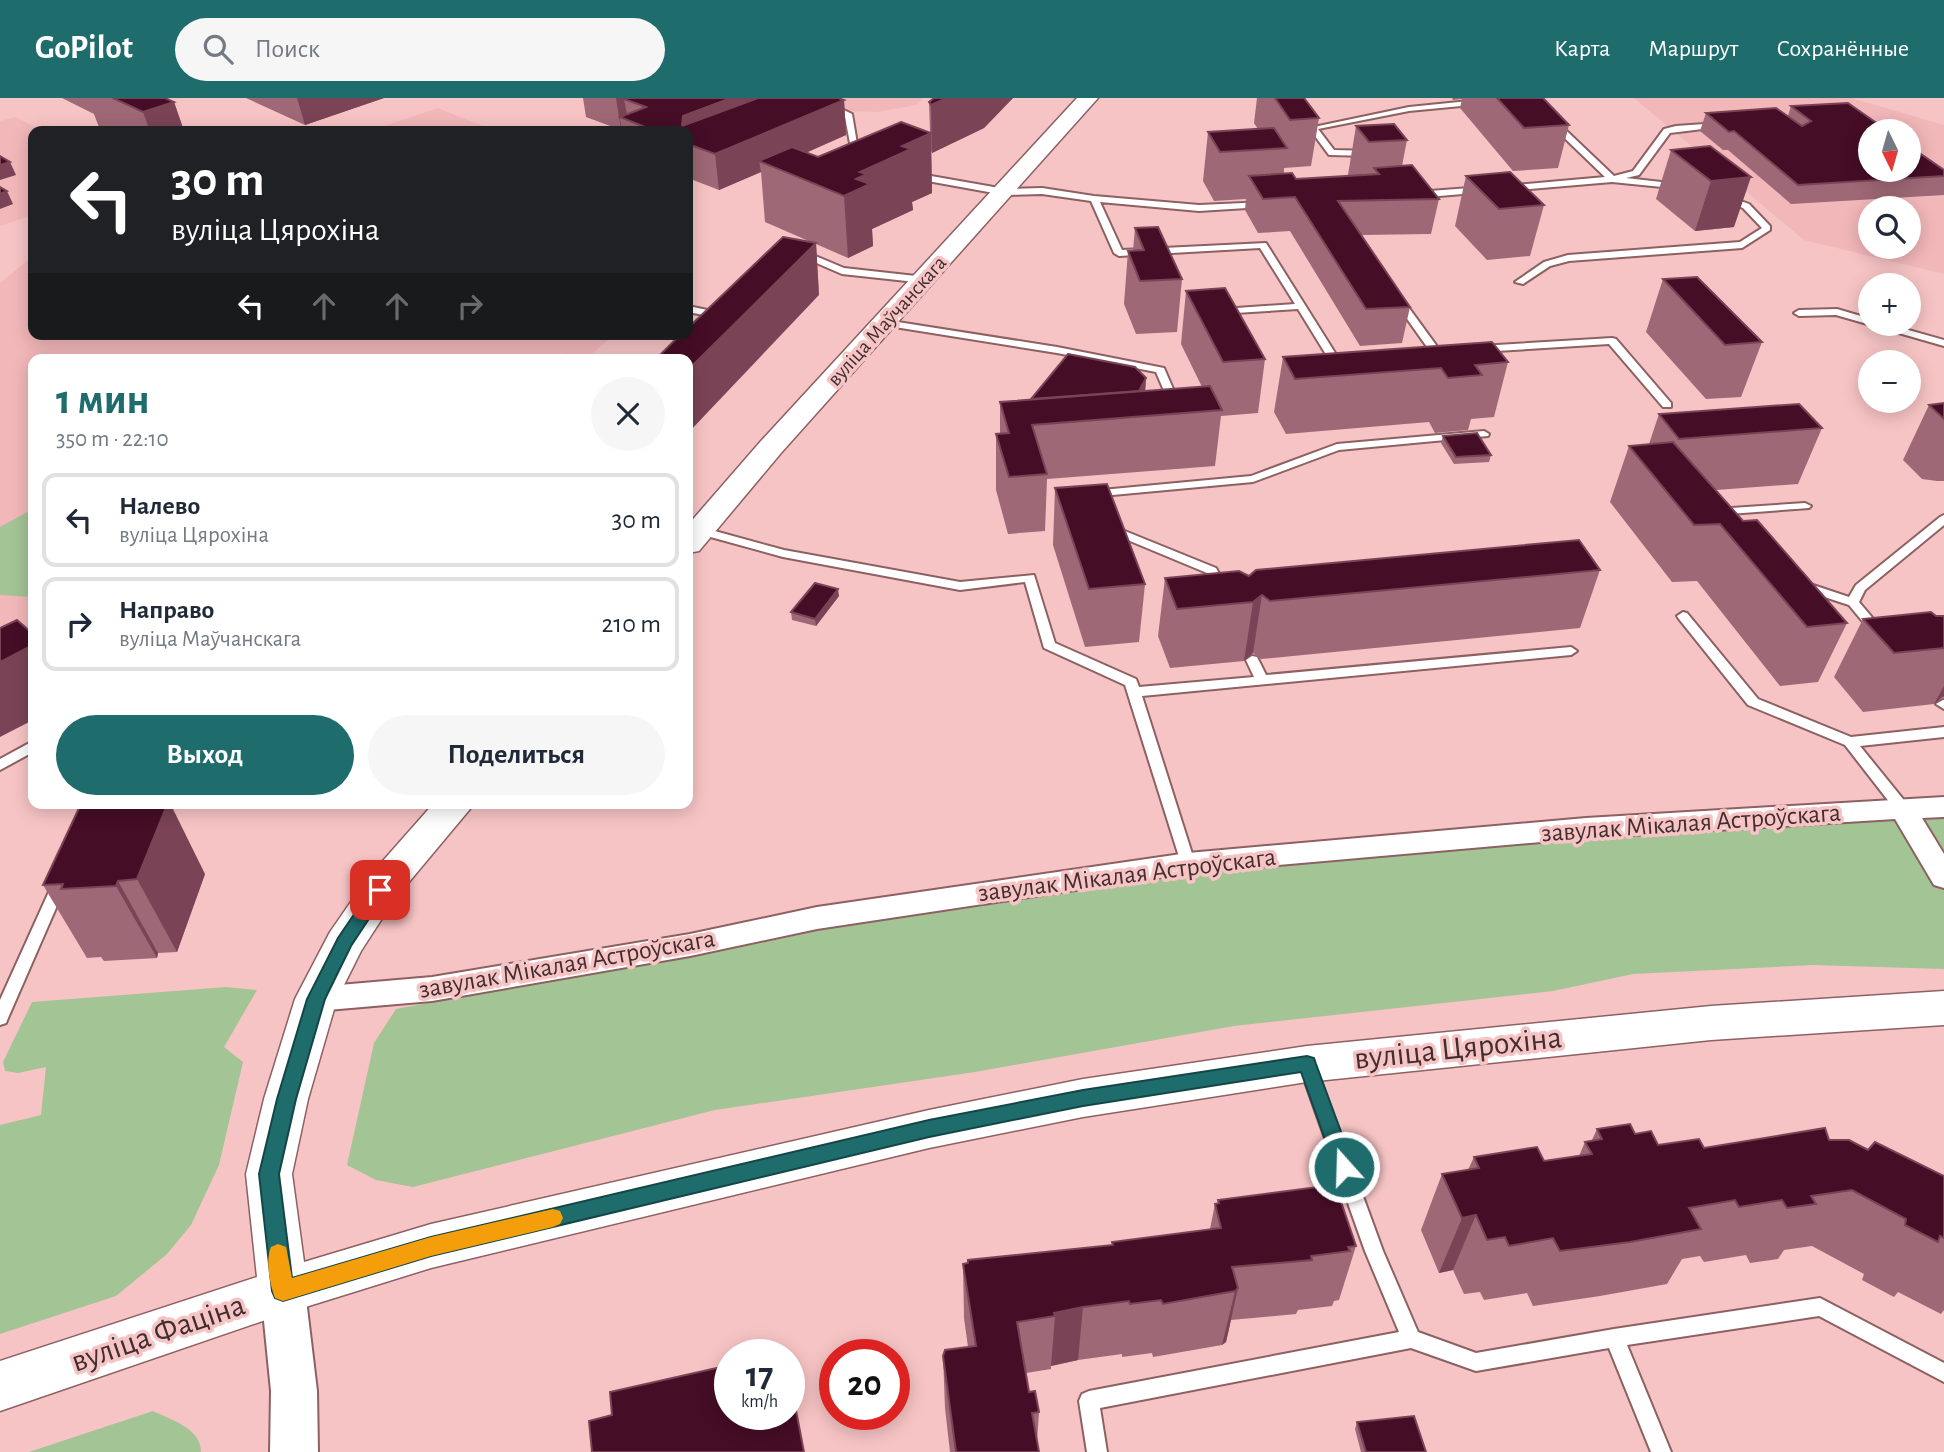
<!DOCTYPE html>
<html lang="ru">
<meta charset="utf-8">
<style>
:root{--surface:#fff;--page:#f6f6f7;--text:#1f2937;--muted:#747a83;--line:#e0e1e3;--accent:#1f6c6d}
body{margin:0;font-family:"Alegreya Sans",sans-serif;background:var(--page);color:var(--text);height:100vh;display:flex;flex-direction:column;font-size:26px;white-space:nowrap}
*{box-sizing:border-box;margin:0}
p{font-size:23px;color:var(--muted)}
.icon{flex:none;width:38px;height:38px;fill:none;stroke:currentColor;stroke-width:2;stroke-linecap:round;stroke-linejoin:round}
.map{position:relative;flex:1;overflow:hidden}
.details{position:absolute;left:28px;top:256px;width:665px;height:455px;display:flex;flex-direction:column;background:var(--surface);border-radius:14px;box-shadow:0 4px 18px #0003}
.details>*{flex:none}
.top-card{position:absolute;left:28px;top:28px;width:665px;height:214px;border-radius:14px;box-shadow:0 4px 18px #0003;background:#202124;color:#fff;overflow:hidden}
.needle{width:46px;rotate:175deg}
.controls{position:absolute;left:1858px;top:21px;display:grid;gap:14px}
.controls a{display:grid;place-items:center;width:63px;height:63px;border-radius:50%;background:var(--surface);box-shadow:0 4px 18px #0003;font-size:35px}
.speed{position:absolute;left:714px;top:1241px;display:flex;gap:14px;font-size:35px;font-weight:700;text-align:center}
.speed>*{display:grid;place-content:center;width:91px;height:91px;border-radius:50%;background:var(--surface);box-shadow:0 4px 18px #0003;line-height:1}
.speed small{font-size:18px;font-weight:400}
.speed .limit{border:10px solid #d22;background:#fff;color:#111}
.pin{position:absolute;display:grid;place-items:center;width:60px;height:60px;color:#fff;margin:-30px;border-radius:14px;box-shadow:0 4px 10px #0006}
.me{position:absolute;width:77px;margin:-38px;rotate:340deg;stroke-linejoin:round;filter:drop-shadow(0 0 5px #0008)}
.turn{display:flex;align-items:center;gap:24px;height:147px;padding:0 28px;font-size:32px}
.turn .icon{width:91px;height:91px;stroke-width:2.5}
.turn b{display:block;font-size:49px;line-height:60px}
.lanes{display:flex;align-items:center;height:66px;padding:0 28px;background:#0003;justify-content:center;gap:35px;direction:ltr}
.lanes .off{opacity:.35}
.round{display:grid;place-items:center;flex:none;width:74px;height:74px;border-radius:37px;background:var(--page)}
.head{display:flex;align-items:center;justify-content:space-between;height:119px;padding:0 28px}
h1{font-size:42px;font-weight:600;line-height:52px;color:var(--accent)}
.button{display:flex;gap:14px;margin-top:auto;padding:14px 28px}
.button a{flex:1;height:80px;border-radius:42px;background:var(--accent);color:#fff;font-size:28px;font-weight:600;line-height:80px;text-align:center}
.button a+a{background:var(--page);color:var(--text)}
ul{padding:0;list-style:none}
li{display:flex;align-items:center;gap:21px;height:94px;margin:0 14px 10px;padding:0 14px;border:4px solid var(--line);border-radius:14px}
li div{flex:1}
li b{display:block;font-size:26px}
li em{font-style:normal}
header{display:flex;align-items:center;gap:42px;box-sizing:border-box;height:98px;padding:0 35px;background:var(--accent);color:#fff}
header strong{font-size:33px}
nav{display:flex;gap:38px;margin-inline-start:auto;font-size:24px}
.search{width:490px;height:63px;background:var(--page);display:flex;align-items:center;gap:18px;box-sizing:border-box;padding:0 24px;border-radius:38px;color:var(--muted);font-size:26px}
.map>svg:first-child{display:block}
.built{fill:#f2b7b9;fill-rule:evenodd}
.green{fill:#a3c495}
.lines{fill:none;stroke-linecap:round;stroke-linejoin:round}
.service-casing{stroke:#8d6062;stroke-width:4}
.minor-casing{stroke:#8d6062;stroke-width:4}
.tertiary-casing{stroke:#8d6062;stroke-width:4}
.secondary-casing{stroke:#8d6062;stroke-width:3}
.service{fill:#fff;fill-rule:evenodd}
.minor{fill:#fff;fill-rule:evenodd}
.tertiary{fill:#fff;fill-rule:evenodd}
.secondary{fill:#fff;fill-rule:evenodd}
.wall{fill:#9e6876}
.shaded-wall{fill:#7b4456}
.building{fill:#460d27;stroke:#7b4456;stroke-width:2}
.route{fill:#1f6c6d;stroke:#144647;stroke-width:2}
.slow{fill:#f59e0b}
.labels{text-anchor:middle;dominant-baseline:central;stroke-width:7;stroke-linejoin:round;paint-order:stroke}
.far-street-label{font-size:21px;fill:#422e2f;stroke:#f7c4c5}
.street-label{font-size:26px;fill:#422e2f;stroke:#f7c4c5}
.near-street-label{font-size:32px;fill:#422e2f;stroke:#f7c4c5}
</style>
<header>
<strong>GoPilot</strong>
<div class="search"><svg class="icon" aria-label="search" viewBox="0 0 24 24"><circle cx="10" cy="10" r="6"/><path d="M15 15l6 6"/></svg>Поиск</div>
<nav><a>Карта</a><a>Маршрут</a><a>Сохранённые</a></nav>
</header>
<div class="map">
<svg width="1944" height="1354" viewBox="0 0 1944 1354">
<rect width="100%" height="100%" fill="#f7c4c5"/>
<g class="built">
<path d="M826,0H923L916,7L878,14L847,13Z"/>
<path d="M1634,0H1851L1944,27V176L1804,142ZM1871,33H1909V72H1871ZM1871,110H1909V149H1871Z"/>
<path d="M438,10L495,33H369Z"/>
<path d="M16,19L42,33H33V117L0,128V23Z"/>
<path d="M33,158V236H615L587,260L560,255L554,261H33V528L23,533L0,528V185Z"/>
</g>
<g class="green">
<path d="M33,411V499L0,497V429Z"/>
<path d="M1944,718V871L1813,867L1633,876L1553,893L1234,928L975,974L715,1012L413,1089L376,1082L347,1067L374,945L396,911L1037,790L1609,733Z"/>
<path d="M226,889L257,892L224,949L243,964L219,1067L191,1127L167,1156L116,1198L0,1236V1027L41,1017L46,969L18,975L5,973L3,964L32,904Z"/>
<path d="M153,1313C171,1322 201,1330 201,1354H29Z"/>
</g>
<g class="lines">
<defs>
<g id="service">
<path d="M809,0H819L852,16L860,63L853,61L845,19Z"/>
<path d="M1523,0H1532L1614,78L1633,73L1664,31L1676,28L1719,25L1723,27L1719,29L1670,35L1639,77L1626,80L1679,86L1683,89L1682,91L1612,84L1506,93L1503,92V88L1605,79Z"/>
<path d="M1479,2L1483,4L1482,6L1409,13L1318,31L1334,52L1374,53L1375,55L1371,58L1329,57L1309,30L1409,9Z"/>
<path d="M914,75L1005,91L1042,90L1094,98L1199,107L1266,104L1267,106L1263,109L1199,113L1100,104L1122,152L1266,145L1337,258L1345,257L1350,260L1345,263H1330L1298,211L1219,216V212L1222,211L1295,206L1260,150L1119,158L1114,155L1091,103L1042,96L1005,97L911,80V76Z"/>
<path d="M1483,89L1486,90V94L1416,100L1412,97L1416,94Z"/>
<path d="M1725,97L1749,106L1770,128V132L1742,150L1569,163L1550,168L1523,186L1515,184L1544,164L1568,157L1740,144L1762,130L1743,110L1722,102L1721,100Z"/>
<path d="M801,152L844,170L925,179L930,182L925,185L842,176L798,157L796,155Z"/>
<path d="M1395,199H1401L1441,254L1440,256H1432L1393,201Z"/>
<path d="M688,208L722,215L724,217L719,220L688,214Z"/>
<path d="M1837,211L1871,221V226H1887L1944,242V248L1836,217L1799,218L1794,215L1799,212Z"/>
<path d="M885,222L1057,249L1164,270L1180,307L1179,309H1171L1156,274L1057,255L882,227V223Z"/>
<path d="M1612,240L1616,241L1671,305V309H1663L1609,246L1480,254L1475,251L1480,248Z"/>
<path d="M1484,333L1489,336L1488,338L1339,352L1253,384L1091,399L1085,396L1091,393L1251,378L1337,346Z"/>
<path d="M1805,405L1811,408L1809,410L1716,417L1710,414L1716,411Z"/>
<path d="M1944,417V427L1865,492L1859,504L1881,530L1883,533L1881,536H1873L1849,507L1797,490L1795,487L1801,483L1849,499L1856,487L1940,419Z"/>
<path d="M1110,427L1216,470L1227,491L1221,495L1217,494L1207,475L1106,433L1104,431Z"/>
<path d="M700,429L784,452L960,484L1034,477L1055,545L1136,581L1139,589L1254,579L1246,562L1252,558L1257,559L1266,577L1571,549L1577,553L1571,557L1142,598L1195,765L1193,769H1183L1181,765L1125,587L1044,550L1025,484L960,492L783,459L696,435V431Z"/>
<path d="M1683,514L1687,515L1758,601L1851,639L1944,629V639L1860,648L1907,706L1909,710L1907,714H1897L1845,647L1748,607L1679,521L1677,518Z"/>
<path d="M1943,602H1944V611L1936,606Z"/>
<path d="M33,643V654L0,672V661Z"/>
<path d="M59,781L64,783L66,787L8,920L6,925L0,927V902L52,787L54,783Z"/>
<path d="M1307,960L1313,962L1315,967L1383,1153L1418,1234L1476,1255L1614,1231L1820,1200L1944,1265V1284L1819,1218L1627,1247L1671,1354H1651L1609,1250L1476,1273L1411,1250L1100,1310L1107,1354H1087L1079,1303L1082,1296L1089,1293L1399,1234L1365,1153L1299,967L1301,962Z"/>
</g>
<path id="minor" d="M1944,699V719L1922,720L1944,756V790L1934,787L1895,721L1586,740L1188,775L817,831L690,858L432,903L316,913L305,909L301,901L305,893L316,889L432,879L690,836L817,809L1188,755L1586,720Z"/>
<path id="tertiary" d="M283,1172L299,1178L305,1193L317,1293L318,1354H270L271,1293L261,1193L267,1178Z"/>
<g id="secondary">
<path d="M1077,0H1098L781,355L699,453L688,455V427L761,343Z"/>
<path d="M434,705H475L394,802L361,853L337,901L308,1001L292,1076L304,1164L431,1126L929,1012L1083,981L1307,948L1711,908L1944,893V927L1711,942L1307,984L1083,1019L929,1050L431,1170L283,1216L0,1313V1263L257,1179L246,1076L264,1001L295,901L330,834L366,782Z"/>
</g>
</defs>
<use href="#service" class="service-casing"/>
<use href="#minor" class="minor-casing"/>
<use href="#tertiary" class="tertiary-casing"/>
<use href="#secondary" class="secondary-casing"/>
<use href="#service" class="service"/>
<use href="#minor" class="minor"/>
<use href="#tertiary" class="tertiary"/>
<use href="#secondary" class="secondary"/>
</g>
<g class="wall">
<path d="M62,0H165L174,4L184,33H102L100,32L94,16Z"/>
<path d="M246,0H384L305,27Z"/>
<path d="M583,0H838L844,2L846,37L806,55L818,59L930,35L929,4L934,0H1013L984,30L932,55L931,53L932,95L912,104L913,112L872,131L873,148L848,160L816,146L819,197L811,144L765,124L761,74L719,92L688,80V33H622L621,30V32L586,19Z"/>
<path d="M1257,0H1304L1319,20L1311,68L1284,70V76L1296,81L1349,78L1348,77L1356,28L1407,42L1402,68L1439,101L1431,136L1361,137L1410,209L1402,245L1360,248L1290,133L1258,135L1245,112L1246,101L1214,103L1203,83L1208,34L1258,31L1254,25Z"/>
<path d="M1452,0H1543L1569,27L1558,70L1513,73L1460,10L1462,1L1453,2Z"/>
<path d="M1791,8L1944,72V97L1791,106L1728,52H1723L1700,33L1706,15L1788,18Z"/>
<path d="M1710,48L1734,129L1695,133L1656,101L1671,52Z"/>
<path d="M1466,78L1544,107L1530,158L1487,162L1455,128Z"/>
<path d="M1135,130L1182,181L1177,234L1136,236L1124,206L1128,153H1133Z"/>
<path d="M1663,181L1762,244L1741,299L1706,301L1646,234Z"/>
<path d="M1186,193L1265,261L1258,315L1221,318L1215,368L1047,381L1045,433L1008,436L996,392V336L1000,335V304L1031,301L1146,280L1145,293L1202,289L1181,246Z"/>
<path d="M1283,259L1508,264L1494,319L1471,321L1468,332L1435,335L1429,324L1286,336L1274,314Z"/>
<path d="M1944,305V383H1937L1922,381L1903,362L1929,307Z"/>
<path d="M1659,316L1822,330L1798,386L1716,392L1743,423L1847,525L1818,584L1780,588L1697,483L1672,484L1610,404L1629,348L1649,346Z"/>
<path d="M1443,338L1491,357L1489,364L1454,366L1441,345Z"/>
<path d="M1055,390L1145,486L1139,544L1085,549L1053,447Z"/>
<path d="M1600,472L1580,530L1261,561L1253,555L1244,563L1170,570L1158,538L1165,480Z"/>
<path d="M839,498L816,528L792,522L791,514Z"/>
<path d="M1944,518V601L1943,599L1934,606L1863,614L1834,579L1863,521Z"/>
<path d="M205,776L177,854L158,855L157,860L104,863L101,859L87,860L43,787Z"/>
<path d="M1597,1031L1635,1036L1658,1047L1704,1050L1829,1042L1868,1052L1944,1078V1212L1941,1216L1898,1194L1894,1199L1862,1182L1864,1176L1812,1148L1784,1152L1778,1161L1750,1165L1746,1157L1704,1164L1700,1158L1682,1161L1667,1186L1600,1198L1533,1208L1527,1195L1484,1202L1480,1194L1464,1196L1453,1172L1439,1175L1421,1132L1442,1076L1468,1072L1474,1059L1544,1063L1579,1058L1585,1044L1592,1042Z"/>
<path d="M1326,1093L1356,1148L1339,1202L1334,1203L1332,1208L1298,1212L1296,1216L1231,1222L1226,1244L1222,1247L1153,1259L1152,1255L1122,1259V1256L1078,1262L1051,1268V1271L1026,1275L1029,1294L1039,1314L1037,1344L1039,1354H950L945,1310L943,1258L968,1249L964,1220L963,1166L968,1165V1162L1112,1147V1144L1210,1131L1215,1106L1218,1105V1102Z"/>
<path d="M1357,1324L1426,1354H1361L1355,1331Z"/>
</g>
<g class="shaded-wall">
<path d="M297,0H384L305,27Z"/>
<path d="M616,0H694L624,1L628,22L620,19L621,30V32Z"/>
<path d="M731,0H793L682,28L683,18Z"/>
<path d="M947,0H1013L984,30L932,55L931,7Z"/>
<path d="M844,2L846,37L773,69L759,63L761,74L719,92L715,56Z"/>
<path d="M174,4L184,33H150L143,14Z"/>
<path d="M931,35L932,95L912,104L913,112L872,131L873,148L848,160L844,98L856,81L860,74L902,48Z"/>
<path d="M10,64L16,77L0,82V67Z"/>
<path d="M1751,79L1734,129L1695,133L1711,83Z"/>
<path d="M7,93L13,106L0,111V96Z"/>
<path d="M816,145L819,197L688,335V272Z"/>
<path d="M1146,280L1145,295L1124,320Z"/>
<path d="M838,491L839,498L816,528L815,521Z"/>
<path d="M1262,497L1253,555L1244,563L1253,504Z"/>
<path d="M33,547V622L0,639V564Z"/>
<path d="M1944,588V598L1934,606Z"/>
<path d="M168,705H170L205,776L177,854L137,781Z"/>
<path d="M118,783L158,855L157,860L116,788Z"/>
<path d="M1476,1117L1453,1172L1439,1175L1462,1120Z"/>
<path d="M1238,1190L1226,1244L1222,1247L1235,1193Z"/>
<path d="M1083,1209L1078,1262L1051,1268L1055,1218L1054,1215Z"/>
</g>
<g class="building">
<path d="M113,0H165L174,4L143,14Z"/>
<path d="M627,0H731L683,18L682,28L758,0H838L844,2L715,56L688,46V33H655L620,19L646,9L624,1Z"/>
<path d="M934,0H947L931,7L929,4Z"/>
<path d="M1275,0H1304L1319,20L1290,22Z"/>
<path d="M1497,0H1543L1569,27L1524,30Z"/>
<path d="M1848,5L1888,33H1871V72H1909V48L1944,72V78L1798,87L1734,33L1729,34L1706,15L1776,10L1802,28L1811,23L1791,8Z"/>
<path d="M901,24L931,35L902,48L911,51L860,74L867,76L856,81L870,86L844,98L759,63L792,49L818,59Z"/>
<path d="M1394,26L1407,42L1369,44L1356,28Z"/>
<path d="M1274,30L1287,50L1220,54L1208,34Z"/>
<path d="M1710,48L1751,79L1711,83L1671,52Z"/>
<path d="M0,58L10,64L0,67Z"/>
<path d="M1412,67L1439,101L1338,103L1410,209L1366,211L1295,99L1263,101L1249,78L1292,75L1296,81L1379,76L1374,70Z"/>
<path d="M1510,74L1544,107L1499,111L1466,78Z"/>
<path d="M0,89L7,93L0,96Z"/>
<path d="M1158,129L1182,181L1140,183L1128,153L1144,152L1135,130Z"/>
<path d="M783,139L816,145L688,272V261H656L681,236H688V230Z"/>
<path d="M1697,179L1762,244L1725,247L1663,181Z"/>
<path d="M1225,190L1265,261L1223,264L1186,193Z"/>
<path d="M1492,244L1508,264L1475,267L1482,277L1448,280L1441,270L1295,281L1283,259Z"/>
<path d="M1068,256L1135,269L1146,280L1139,293L1031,301Z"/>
<path d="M1210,288L1222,312L1032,327L1047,376L1009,379L996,336L1009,335L1000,304Z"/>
<path d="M1944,305V321L1929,307Z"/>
<path d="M1799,306L1822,330L1679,341L1659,316Z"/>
<path d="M1477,335L1491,357L1456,359L1443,338Z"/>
<path d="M1673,344L1743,423L1757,422L1847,525L1807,529L1720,426L1694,427L1629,348Z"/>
<path d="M1107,386L1145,486L1089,491L1055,390Z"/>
<path d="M1579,442L1600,472L1270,503L1262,497L1253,504L1177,511L1165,480L1239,473L1249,478L1256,472Z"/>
<path d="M815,485L838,491L815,521L791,514Z"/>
<path d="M1931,514L1936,518H1944V550L1894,555L1863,521Z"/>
<path d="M17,522L33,536V547L0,564V530Z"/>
<path d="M97,705H168L137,781L118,783L116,788L61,791L63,786L43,787L80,708L97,707Z"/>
<path d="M1630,1026L1635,1036L1651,1033L1658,1047L1699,1041L1704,1050L1825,1030L1829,1042H1849L1868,1052L1875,1044L1944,1078V1140L1940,1138L1938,1144L1905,1127L1906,1121L1852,1092L1811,1098L1816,1106L1787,1110L1782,1102L1739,1109L1735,1102L1689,1110L1701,1131L1630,1144L1560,1153L1553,1140L1509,1148L1505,1139L1487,1142L1476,1117L1462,1120L1442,1076L1479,1070L1474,1059L1537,1049L1544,1063L1592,1056L1585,1044L1602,1041L1597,1031Z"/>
<path d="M1325,1088L1326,1093L1337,1092L1356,1148L1348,1149L1350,1153L1311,1158L1312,1162L1232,1169L1238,1190L1235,1193L1163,1206L1161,1202L1130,1206L1129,1203L1083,1209L1054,1215L1055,1218L1017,1224L1029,1294L1035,1293L1039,1314L1032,1315L1039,1354H956L943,1258L945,1252L976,1248L963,1166L968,1165V1162L1113,1147L1112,1144L1221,1130L1215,1106L1219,1105L1218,1102Z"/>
<path d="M730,1267V1316H789V1276L804,1354H592L589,1323L612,1317L610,1294Z"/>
<path d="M1414,1318L1426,1354H1366L1357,1324Z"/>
</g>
<path class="route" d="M380,785L388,792L351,848L325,901L296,1001L279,1076L292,1180L431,1139L929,1022L1083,992L1307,958L1314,960L1316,966L1354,1069L1351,1075L1344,1078L1337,1075L1301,974L1083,1008L929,1039L431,1158L283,1203L275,1200L272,1193L259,1076L277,1001L307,901L338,840L374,787Z"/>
<path class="slow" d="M553,1111L560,1113L563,1120L560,1126L553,1129L431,1158L283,1203L275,1200C270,1187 265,1162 271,1149L278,1146L286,1149L292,1180L431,1139Z"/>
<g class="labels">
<g class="far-street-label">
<text transform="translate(887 223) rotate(-48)">вуліца Маўчанскага</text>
</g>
<g class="street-label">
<text transform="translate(1691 725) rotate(-4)">завулак Мікалая Астроўскага</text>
<text transform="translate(1127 777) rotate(-7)">завулак Мікалая Астроўскага</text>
<text transform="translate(567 866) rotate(-10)">завулак Мікалая Астроўскага</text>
</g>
<g class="near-street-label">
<text transform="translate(1458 950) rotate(-6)">вуліца Цярохіна</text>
<text transform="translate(158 1235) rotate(-19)">вуліца Фаціна</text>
</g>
</g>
</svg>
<div class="controls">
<a><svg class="needle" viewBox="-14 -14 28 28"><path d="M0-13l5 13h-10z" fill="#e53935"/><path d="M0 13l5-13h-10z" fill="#747a83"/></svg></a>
<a><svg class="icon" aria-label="search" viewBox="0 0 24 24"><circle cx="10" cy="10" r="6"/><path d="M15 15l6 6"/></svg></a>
<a>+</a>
<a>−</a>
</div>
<div class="speed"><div>17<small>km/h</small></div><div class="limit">20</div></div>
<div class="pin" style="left:380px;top:792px;background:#d93025"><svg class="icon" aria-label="arrive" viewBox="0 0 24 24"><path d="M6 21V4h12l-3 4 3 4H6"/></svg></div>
<svg class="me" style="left:1344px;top:1069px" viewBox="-20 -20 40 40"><circle r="17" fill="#1f6c6d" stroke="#fff" stroke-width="3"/><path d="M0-11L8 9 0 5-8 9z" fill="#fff"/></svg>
<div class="top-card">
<div class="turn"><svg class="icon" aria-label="left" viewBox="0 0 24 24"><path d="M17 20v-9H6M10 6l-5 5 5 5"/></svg><div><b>30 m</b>вуліца Цярохіна</div></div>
<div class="lanes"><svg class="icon" aria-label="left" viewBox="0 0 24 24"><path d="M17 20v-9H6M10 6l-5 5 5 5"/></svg><svg class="icon off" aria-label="ahead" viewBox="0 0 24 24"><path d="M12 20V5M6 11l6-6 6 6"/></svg><svg class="icon off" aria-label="ahead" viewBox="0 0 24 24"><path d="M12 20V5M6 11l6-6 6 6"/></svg><svg class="icon off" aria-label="right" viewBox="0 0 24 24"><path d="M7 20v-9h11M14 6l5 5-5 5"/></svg></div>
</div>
<section class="details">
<div class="head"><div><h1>1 мин</h1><p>350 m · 22:10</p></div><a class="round"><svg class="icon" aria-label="close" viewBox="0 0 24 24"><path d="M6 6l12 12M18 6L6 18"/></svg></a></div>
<ul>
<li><svg class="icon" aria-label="left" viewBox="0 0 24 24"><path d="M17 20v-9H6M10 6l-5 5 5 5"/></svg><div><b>Налево</b><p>вуліца Цярохіна</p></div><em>30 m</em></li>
<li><svg class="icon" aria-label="right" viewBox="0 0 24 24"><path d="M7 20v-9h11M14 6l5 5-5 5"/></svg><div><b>Направо</b><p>вуліца Маўчанскага</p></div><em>210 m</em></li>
</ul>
<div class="button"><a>Выход</a><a>Поделиться</a></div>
</section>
</div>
